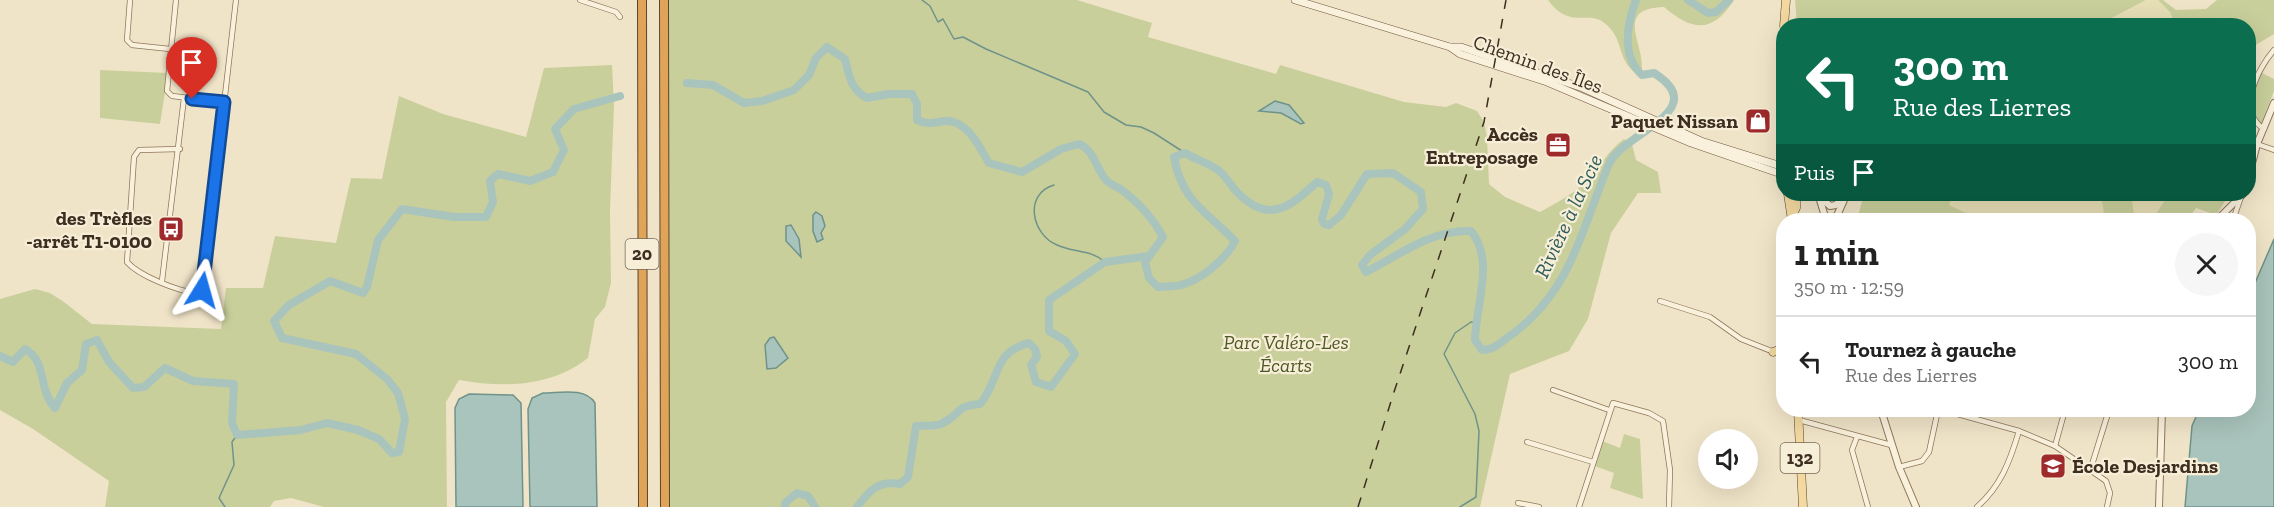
<!DOCTYPE html>
<html lang="fr">
<meta charset="utf-8">
<style>
:root{--surface:#fff;--page:#f6f6f6;--text:#222;--muted:#767676;--line:#e0e0e0}
body{margin:0;font-family:"Zilla Slab",serif;background:var(--page);color:var(--text);height:100vh;display:flex;flex-direction:column;font-size:22px;white-space:nowrap}
*{box-sizing:border-box;margin:0}
p{font-size:20px;color:var(--muted)}
.icon{flex:none;width:33px;height:33px;fill:none;stroke:currentColor;stroke-width:2;stroke-linecap:round;stroke-linejoin:round}
.map{position:relative;flex:1;overflow:hidden}
.side{position:absolute;left:1776px;top:213px;width:480px;height:204px;display:flex;flex-direction:column;background:var(--surface);border-radius:24px;box-shadow:0 6px 24px #0002}
.side>*{flex:none}
.banner{position:absolute;left:1776px;top:18px;width:480px;height:183px;border-radius:24px;box-shadow:0 6px 24px #0002;background:#0b6e4f;color:#fff;overflow:hidden}
.tools{position:absolute;left:1698px;top:429px;display:grid;gap:12px}
.tools a{display:grid;place-items:center;width:60px;height:60px;border-radius:50%;background:var(--surface);box-shadow:0 6px 24px #0002;font-size:30px}
.pin{position:absolute;display:grid;place-items:center;width:51px;height:51px;color:#fff;margin:-62px -26px;border-radius:50% 50% 50% 0;rotate:-45deg;box-shadow:0 0 6px #0007}
.pin .icon{rotate:45deg}
.me{position:absolute;width:66px;margin:-33px;rotate:8deg;stroke-linejoin:round;filter:drop-shadow(0 0 4px #0008)}
.turn{display:flex;align-items:center;gap:21px;height:126px;padding:0 18px;font-size:27px}
.turn .icon{width:78px;height:78px;stroke-width:2.5}
.turn b{display:block;font-size:42px;line-height:51px}
.then{display:flex;align-items:center;height:57px;padding:0 18px;background:#0003;gap:12px;font-size:22px}
.round{display:grid;place-items:center;flex:none;width:63px;height:63px;border-radius:32px;background:var(--page)}
.head{display:flex;align-items:center;justify-content:space-between;height:102px;padding:0 18px}
h1{font-size:36px;font-weight:700;line-height:45px}
ul{padding:0;list-style:none}
li{display:flex;align-items:center;gap:18px;height:90px;padding:0 18px;border-top:2px solid var(--line)}
li div{flex:1}
li b{display:block;font-size:22px}
li em{font-style:normal}
.map>svg:first-child{display:block}
.farmland{fill:#e6deb5}
.green{fill:#c9cf9b}
.water{fill:#a9c4bc;stroke:#6f938a;stroke-width:1.5}
.lines{fill:none;stroke-linecap:round;stroke-linejoin:round}
.stream{stroke:#6f938a;stroke-width:1.5}
.river{stroke:#a9c4bc;stroke-width:8}
.minor-casing{stroke:#8d765c;stroke-width:6}
.tertiary-casing{stroke:#8d765c;stroke-width:8}
.secondary-casing{stroke:#6f573f;stroke-width:8}
.primary-casing{stroke:#5b4430;stroke-width:9}
.motorway-casing{stroke:#5b4430;stroke-width:10}
.minor{stroke:#faf1dc;stroke-width:4.5}
.tertiary{stroke:#faf1dc;stroke-width:6}
.secondary{stroke:#faf1dc;stroke-width:7}
.primary{stroke:#f3d9a0;stroke-width:8}
.motorway{stroke:#e0a458;stroke-width:8}
.rail{stroke:#3d2e20;stroke-width:1.5;stroke-dasharray:10 10;stroke-linecap:butt}
.route-casing{stroke:#114b97;stroke-width:15}
.route{stroke:#1a73e8;stroke-width:10}
.labels{text-anchor:middle;dominant-baseline:central;stroke-width:4.5;stroke-linejoin:round;paint-order:stroke}
.shield{fill:#f7eed8;stroke:#756857;stroke-width:1.5}
.shield-label{font-size:18px;font-weight:bold;fill:#3d2e20}
.street-label{font-size:20px;fill:#3d2e20;stroke:#f7eed8}
.poi-label{font-size:20px;font-weight:bold;fill:#3d2e20;stroke:#f7eed8;text-anchor:end}
.park-label{font-size:20px;font-style:italic;fill:#4d5a26;stroke:#f7eed8}
.water-label{font-size:21px;font-style:italic;fill:#2f5d5a;stroke:#f7eed8}
</style>
<div class="map">
<svg width="2274" height="507" viewBox="0 0 2274 507">
<rect width="100%" height="100%" fill="#f0e4c8"/>
<g class="farmland">
<path d="M2147,0H2158L2170,12L2175,25L2056,26L2057,20L2106,21Z"/>
<path d="M1952,194H2101L2106,217L2105,220H1981L1948,205Z"/>
<path d="M2131,194H2169L2152,220H2135Z"/>
</g>
<g class="green">
<path d="M664,0H1077L1152,23L1148,37L1276,74L1280,65L1404,102L1446,107L1456,103L1477,111L1484,122L1487,137L1489,184L1505,197L1540,212C1558,202 1576,193 1590,177C1604,162 1606,153 1624,139L1632,144L1636,160L1658,172L1661,193H1638L1611,233L1588,319L1569,351L1510,374L1480,507H665Z"/>
<path d="M1548,0H1734C1713,33 1693,32 1664,7C1614,9 1644,41 1642,70L1636,73C1616,60 1625,37 1603,22C1587,11 1569,29 1548,0Z"/>
<path d="M1795,0H2146L2106,21L2058,20L2056,26L1797,25Z"/>
<path d="M2158,0H2163L2176,10L2206,9L2217,0H2274V34L2249,49L2248,26L2175,25L2170,12Z"/>
<path d="M612,65L614,105L610,210L611,283L605,307L595,319L588,358C551,387 504,388 459,380L446,402L447,507H324L291,498L274,501L270,507H105L109,481L33,429L0,410V299L35,289L50,293L64,302L92,324L221,329L226,288H263L275,236L336,243L351,178L382,179L399,96L443,114L526,137L544,68Z"/>
<path d="M100,70L168,73L160,124L100,118Z"/>
<path d="M2258,71L2274,79V91L2260,126L2251,102Z"/>
<path d="M1864,194H1952L1949,205L1981,220H1857Z"/>
<path d="M2101,194H2131L2135,220H2105Z"/>
<path d="M2169,194H2230L2216,215L2196,208L2187,220H2152Z"/>
<path d="M1624,434L1640,439L1643,499L1610,488L1614,473L1592,465L1600,440L1620,448Z"/>
</g>
<g class="water">
<path d="M1275,101L1289,105L1304,123L1301,124L1281,113L1259,111Z"/>
<path d="M816,212L822,216L825,226L821,233L823,239L817,242L813,231V215Z"/>
<path d="M791,225L799,239L801,257L786,241V226Z"/>
<path d="M2274,239V507H2185L2192,426L2199,410H2248L2249,297Z"/>
<path d="M774,337L788,358L776,368L767,369L765,345L770,338Z"/>
<path d="M543,393C560,393 585,387 595,403L597,507H530L528,409L532,398Z"/>
<path d="M469,394L513,395L521,403L523,507H456L455,408L459,399Z"/>
</g>
<g class="lines">
<g class="stream">
<path d="M922,0L930,6L938,22L943,19L954,39L963,37L986,49L1088,92L1104,112L1126,125L1141,127L1154,133L1185,153"/>
<path d="M1054,185C1023,194 1032,235 1057,245C1074,253 1090,249 1105,262"/>
<path d="M225,507L219,498L234,465L232,442L237,435"/>
<path d="M1460,507L1476,497L1479,431L1475,414L1444,354L1455,333L1471,322L1476,323"/>
</g>
<g class="river">
<path d="M1688,0L1708,13L1716,12L1729,0"/>
<path d="M687,83L713,85L744,103L762,101L794,90L809,75L816,58L827,47L845,59C849,76 851,90 867,98L888,94H912L917,104V120C928,125 933,123 945,121C967,119 980,148 989,163L1022,172L1061,149L1079,144C1095,151 1095,167 1106,180C1110,185 1117,186 1122,190C1139,203 1153,218 1163,237L1145,262L1149,278L1158,287C1165,286 1174,287 1181,285C1201,280 1226,259 1235,241C1206,211 1182,202 1174,157L1185,153C1195,159 1208,163 1218,170C1225,175 1230,184 1236,191C1268,225 1289,208 1317,182L1326,185L1329,194L1322,219L1324,224L1329,225L1341,215L1367,174L1393,173L1421,192L1423,209L1405,229L1370,255L1362,265L1366,272C1399,255 1433,229 1471,231C1495,261 1476,302 1475,340L1482,350C1495,350 1503,340 1514,333C1573,288 1582,227 1609,164C1622,133 1714,111 1654,73L1642,75C1621,56 1627,23 1636,0"/>
<path d="M0,356L13,362L25,349C48,362 37,388 55,408L67,383L82,370L86,344L97,340L109,362L133,388L144,387L165,368L193,381L234,384L232,423L237,435L301,430L327,423L358,430L379,439L392,453L399,452L405,419L398,393L387,379L356,354L282,338L274,321L289,305L330,281L363,293L367,287L378,240L402,209L454,217H486L493,202L490,181L498,174L530,181L553,172L564,150L555,129L574,109L620,96"/>
<path d="M785,507V503L797,493L808,496L815,507"/>
<path d="M857,507C869,491 878,480 900,484L908,477L916,426C925,425 933,427 941,424C961,415 954,406 980,404C1000,381 992,352 1029,343L1035,349L1037,357L1031,365L1036,382L1051,387L1075,354L1066,341L1049,331V300L1105,262L1149,256"/>
</g>
<defs>
<g id="minor">
<path d="M130,0L127,40L132,45L170,49"/>
<path d="M176,0L167,91L172,96L224,102"/>
<path d="M580,0L616,12L620,17"/>
<path d="M2264,129C2236,111 2258,68 2274,50"/>
<path d="M2257,144L2274,150"/>
<path d="M180,149L139,150L134,157L127,262C139,276 178,291 196,293L203,287L236,0"/>
<path d="M2233,220L2241,197"/>
<path d="M162,281L184,98"/>
<path d="M1660,301L1710,317L1741,339L1784,356"/>
<path d="M1553,390L1609,410"/>
<path d="M1943,410L2019,431L2055,446L2106,481L2110,493L2107,507"/>
<path d="M1799,420L1891,445"/>
<path d="M1857,437L1852,450L1868,507"/>
<path d="M1527,442L1593,462"/>
<path d="M2055,446L2065,410"/>
<path d="M1899,467L1922,461L1929,452L1938,410"/>
<path d="M2090,471L2109,410"/>
<path d="M1518,503L1539,507"/>
<path d="M1579,507L1613,403L1649,413L1663,421L1670,470L1669,507"/>
<path d="M1977,507C2001,486 2010,461 2019,431"/>
</g>
<g id="tertiary">
<path d="M2248,179L2257,144L2274,103"/>
<path d="M1817,194L1830,206L1836,205L1844,194"/>
<path d="M1820,200L1826,220"/>
<path d="M1835,220L1844,200"/>
<path d="M2217,220L2243,194"/>
<path d="M1881,410L1899,467L1916,507"/>
<path d="M2159,507L2162,410"/>
</g>
<g id="secondary">
<path d="M1295,0L1450,47L1460,54L1547,82L1691,143L1784,175"/>
<path d="M1451,47H1461L1583,88L1701,141L1784,167"/>
</g>
<g id="primary">
<path d="M1784,26L1786,0"/>
<path d="M1788,194L1792,220"/>
<path d="M1792,216L1796,208V194"/>
<path d="M1773,352L1784,348"/>
<path d="M1798,410L1803,507"/>
</g>
<g id="motorway">
<path d="M642,0L643,507"/>
<path d="M664,0L665,507"/>
</g>
</defs>
<use href="#minor" class="minor-casing"/>
<use href="#tertiary" class="tertiary-casing"/>
<use href="#secondary" class="secondary-casing"/>
<use href="#primary" class="primary-casing"/>
<use href="#motorway" class="motorway-casing"/>
<use href="#minor" class="minor"/>
<use href="#tertiary" class="tertiary"/>
<use href="#secondary" class="secondary"/>
<use href="#primary" class="primary"/>
<use href="#motorway" class="motorway"/>
<path class="rail" d="M1358,507L1393,395L1484,122L1506,0"/>
</g>
<g class="lines">
<defs>
<path id="route" d="M192,99L224,102L202,290"/>
</defs>
<use href="#route" class="route-casing"/>
<use href="#route" class="route"/>
</g>
<defs>
<symbol id="shop-square" viewBox="-11 -11 22 22"><rect x="-9" y="-9" width="18" height="18" rx="4" fill="#9e2a2b" stroke="#f7eed8"/><path d="M-5-2.5h2.3a2.7 3.5 0 0 1 5.4 0H5L5.5 6h-11ZM-1.5-2.5h3a1.5 2.3 0 0 0-3 0Z" fill="#fff"/></symbol>
<symbol id="office-square" viewBox="-11 -11 22 22"><rect x="-9" y="-9" width="18" height="18" rx="4" fill="#9e2a2b" stroke="#f7eed8"/><path d="M-6-3h4V-5.5h4V-3h4V5H-6ZM-1-4.5V-3h2v-1.5ZM-6 0V1H6V0Z" fill="#fff"/></symbol>
<symbol id="bus-square" viewBox="-11 -11 22 22"><rect x="-9" y="-9" width="18" height="18" rx="4" fill="#9e2a2b" stroke="#f7eed8"/><path d="M-5-6H5V4H4V6H2V4H-2V6H-4V4H-5ZM-3.5-4V0h7V-4ZM-3.5 1.2v1.5H-2V1.2ZM2 1.2v1.5H3.5V1.2Z" fill="#fff"/></symbol>
<symbol id="school-square" viewBox="-11 -11 22 22"><rect x="-9" y="-9" width="18" height="18" rx="4" fill="#9e2a2b" stroke="#f7eed8"/><path d="M0-5L7-2L0 1L-7-2ZM-4 1L0 2.5L4 1V4Q0 6-4 4Z" fill="#fff"/></symbol>
</defs>
<g fill-rule="evenodd">
<use href="#shop-square" x="1743" y="106" width="30" height="30"/>
<use href="#office-square" x="1543" y="130" width="30" height="30"/>
<use href="#bus-square" x="156" y="214" width="30" height="30"/>
<use href="#school-square" x="2038" y="451" width="30" height="30"/>
</g>
<g class="labels">
<g class="shield">
<rect x="625.5" y="239" width="33" height="30" rx="4.5"/>
<rect x="1780.5" y="443" width="39" height="30" rx="4.5"/>
</g>
<g class="shield-label">
<text x="642" y="254">20</text>
<text x="1800" y="458">132</text>
</g>
<g class="street-label">
<text transform="translate(1538 64) rotate(20)">Chemin des Îles</text>
</g>
<g class="poi-label">
<text x="1738" y="121">Paquet Nissan</text>
<text x="1538" y="134">Accès<tspan x="1538" dy="23">Entreposage</tspan></text>
<text x="152" y="218">des Trèfles<tspan x="152" dy="23">-arrêt T1-0100</tspan></text>
<text x="2072" y="466" text-anchor="start">École Desjardins</text>
</g>
<g class="park-label">
<text x="1286" y="342">Parc Valéro-Les<tspan x="1286" dy="23">Écarts</tspan></text>
</g>
<g class="water-label">
<text transform="translate(1568 216) rotate(-65)">Rivière à la Scie</text>
</g>
</g>
</svg>
<div class="tools">
<a><svg class="icon" aria-label="sound" viewBox="0 0 24 24"><path d="M4 9h4l5-4v14l-5-4H4zM17 9q2 3 0 6"/></svg></a>
</div>
<div class="pin" style="left:192px;top:99px;background:#d93025"><svg class="icon" aria-label="arrive" viewBox="0 0 24 24"><path d="M6 21V4h12l-3 4 3 4H6"/></svg></div>
<svg class="me" style="left:202px;top:290px" viewBox="-20 -20 40 40"><path d="M0-17L14 15 0 8-14 15z" fill="#1a73e8" stroke="#fff" stroke-width="4"/></svg>
<div class="banner">
<div class="turn"><svg class="icon" aria-label="left" viewBox="0 0 24 24"><path d="M17 20v-9H6M10 6l-5 5 5 5"/></svg><div><b>300 m</b>Rue des Lierres</div></div>
<div class="then">Puis<svg class="icon" aria-label="arrive" viewBox="0 0 24 24"><path d="M6 21V4h12l-3 4 3 4H6"/></svg></div>
</div>
<section class="side">
<div class="head"><div><h1>1 min</h1><p>350 m · 12:59</p></div><a class="round"><svg class="icon" aria-label="close" viewBox="0 0 24 24"><path d="M6 6l12 12M18 6L6 18"/></svg></a></div>
<ul>
<li><svg class="icon" aria-label="left" viewBox="0 0 24 24"><path d="M17 20v-9H6M10 6l-5 5 5 5"/></svg><div><b>Tournez à gauche</b><p>Rue des Lierres</p></div><em>300 m</em></li>
</ul>
</section>
</div>
